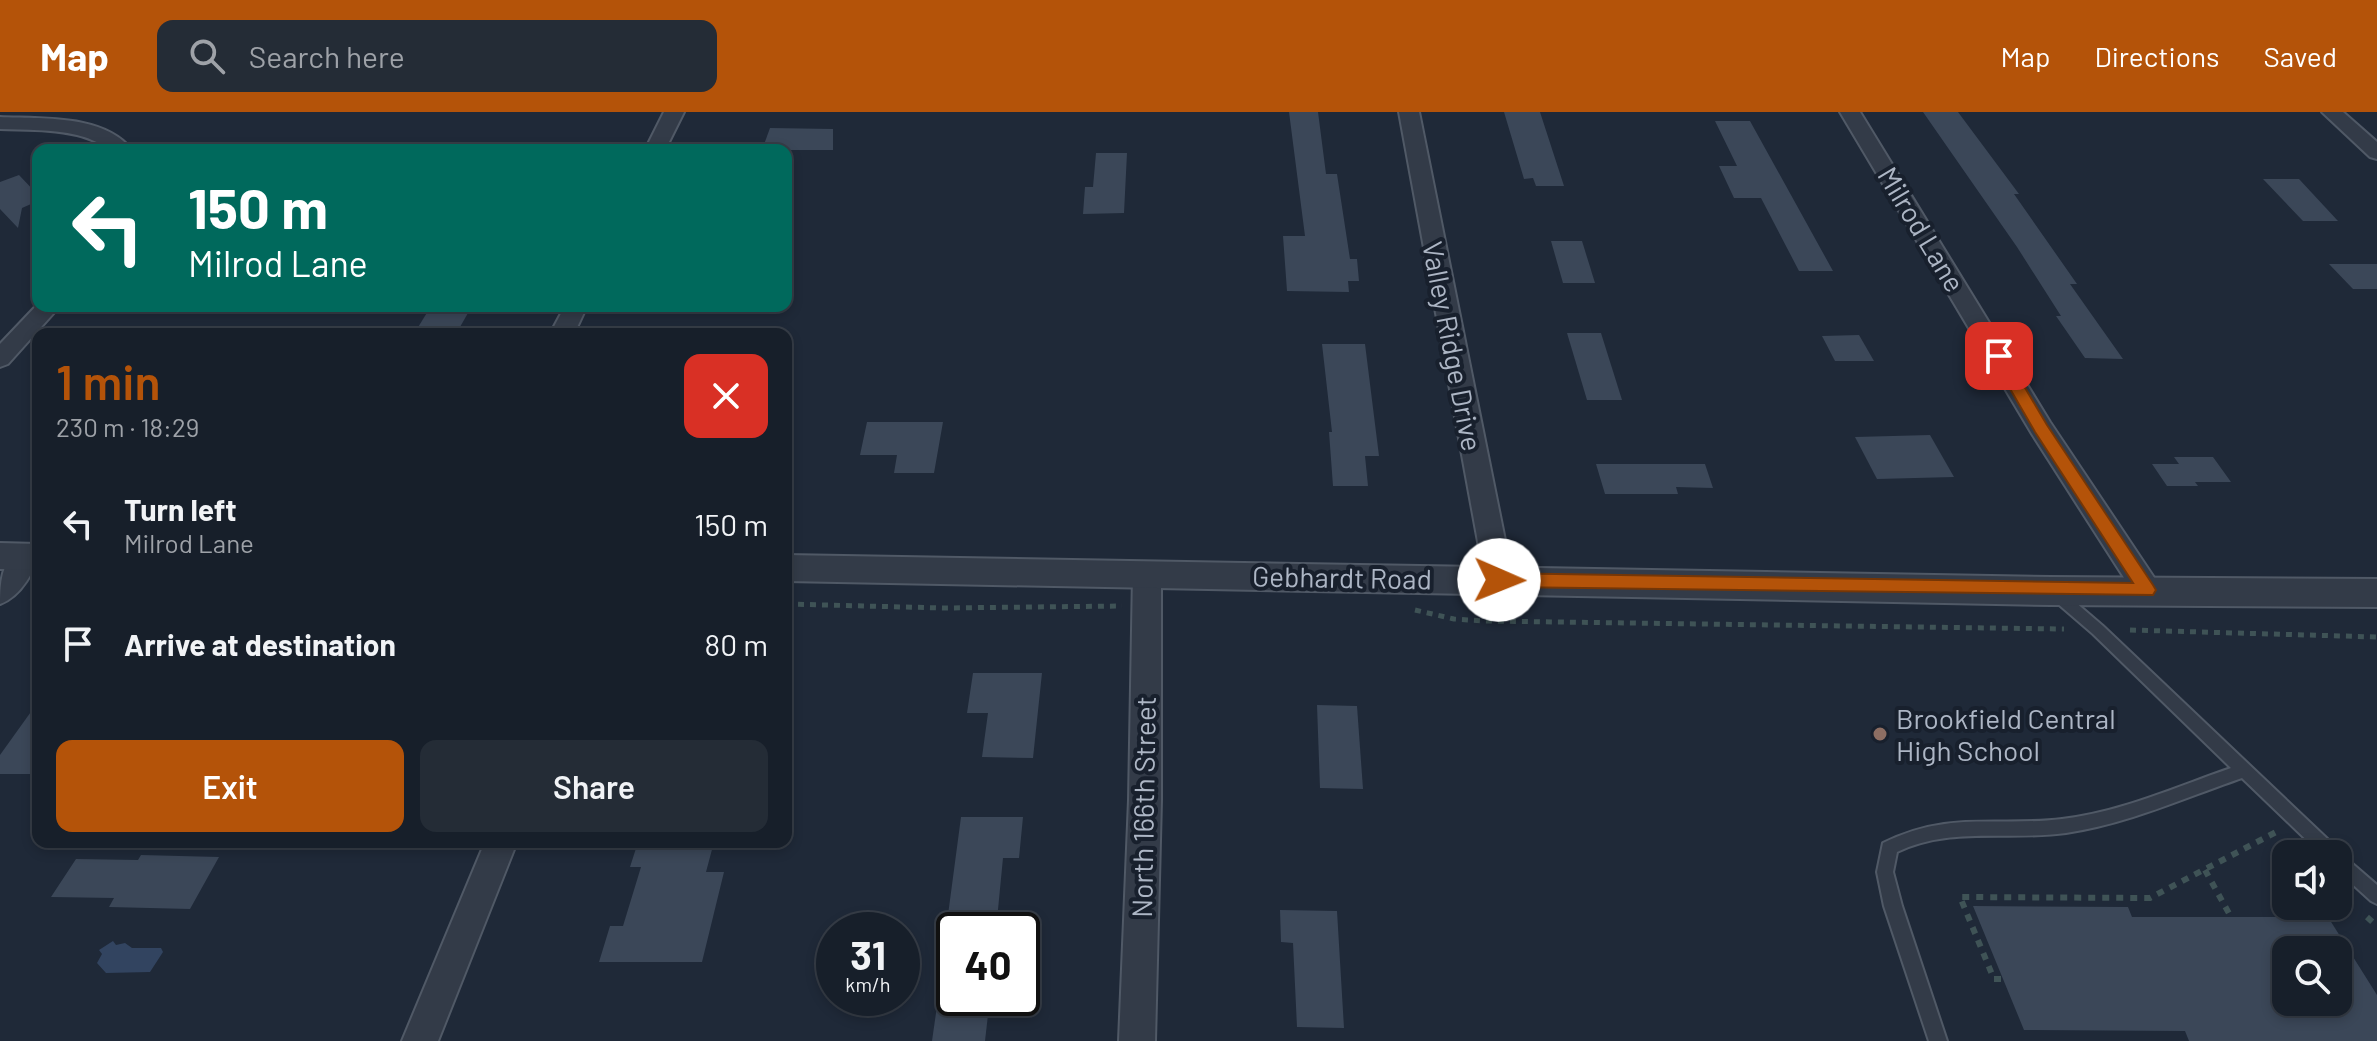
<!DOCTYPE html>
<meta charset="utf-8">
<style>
:root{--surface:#171f2a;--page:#242c36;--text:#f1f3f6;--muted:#9ea2a8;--line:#363d47;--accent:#b45309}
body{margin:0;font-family:Barlow,sans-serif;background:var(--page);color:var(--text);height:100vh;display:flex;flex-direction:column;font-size:30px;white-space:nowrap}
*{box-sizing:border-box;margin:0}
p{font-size:26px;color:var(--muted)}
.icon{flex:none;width:44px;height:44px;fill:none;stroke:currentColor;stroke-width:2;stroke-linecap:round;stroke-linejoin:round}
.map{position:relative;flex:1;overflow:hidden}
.sheet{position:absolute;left:32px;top:216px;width:760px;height:520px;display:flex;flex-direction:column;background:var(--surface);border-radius:16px;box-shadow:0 4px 12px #0003,0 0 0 2px var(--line)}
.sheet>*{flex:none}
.top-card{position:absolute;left:32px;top:32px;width:760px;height:168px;border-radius:16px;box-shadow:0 4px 12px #0003,0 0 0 2px var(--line);background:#00695c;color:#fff;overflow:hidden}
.fabs{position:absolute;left:2272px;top:728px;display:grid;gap:16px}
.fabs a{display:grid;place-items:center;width:80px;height:80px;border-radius:16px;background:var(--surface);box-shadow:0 4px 12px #0003,0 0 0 2px var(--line);font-size:40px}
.speed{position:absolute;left:816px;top:800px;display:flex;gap:16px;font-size:40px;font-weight:700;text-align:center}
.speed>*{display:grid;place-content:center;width:104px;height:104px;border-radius:50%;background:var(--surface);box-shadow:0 4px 12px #0003,0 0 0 2px var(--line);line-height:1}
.speed small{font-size:20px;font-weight:400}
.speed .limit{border:4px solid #111;border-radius:12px;background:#fff;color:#111}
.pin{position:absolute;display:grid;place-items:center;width:68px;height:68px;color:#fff;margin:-34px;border-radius:16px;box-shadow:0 4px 12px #0006}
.me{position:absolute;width:88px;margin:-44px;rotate:91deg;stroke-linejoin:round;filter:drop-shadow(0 0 6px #0008)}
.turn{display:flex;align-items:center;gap:28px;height:168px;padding:0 24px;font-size:36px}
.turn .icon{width:104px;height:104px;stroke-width:2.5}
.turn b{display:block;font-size:56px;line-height:68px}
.round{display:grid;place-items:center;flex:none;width:84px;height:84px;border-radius:16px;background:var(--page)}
.overview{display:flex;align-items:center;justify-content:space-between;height:136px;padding:0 24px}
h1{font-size:48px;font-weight:600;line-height:60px;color:var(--accent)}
.button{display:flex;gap:16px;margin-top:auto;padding:16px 24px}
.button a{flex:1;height:92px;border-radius:16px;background:var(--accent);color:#fff;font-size:32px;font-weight:600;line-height:92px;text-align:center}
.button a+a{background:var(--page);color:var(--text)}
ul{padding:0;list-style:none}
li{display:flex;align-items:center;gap:24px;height:120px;padding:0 24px}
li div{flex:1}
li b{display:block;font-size:30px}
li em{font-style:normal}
header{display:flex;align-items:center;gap:48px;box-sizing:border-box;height:112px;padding:0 40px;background:var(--accent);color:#fff}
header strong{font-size:38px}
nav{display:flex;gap:44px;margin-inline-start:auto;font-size:28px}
.search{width:560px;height:72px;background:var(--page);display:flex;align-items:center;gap:20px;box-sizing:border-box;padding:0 28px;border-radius:16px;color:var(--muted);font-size:30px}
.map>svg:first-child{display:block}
.water{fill:#324460}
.building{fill:#3b4758;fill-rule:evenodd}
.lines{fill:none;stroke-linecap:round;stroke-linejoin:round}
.service-casing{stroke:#505966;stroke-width:4}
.minor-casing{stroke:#505966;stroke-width:4}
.tertiary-casing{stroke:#505966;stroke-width:4}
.path-far1{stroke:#3f5356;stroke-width:5;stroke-dasharray:6 6;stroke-linecap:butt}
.path{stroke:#3f5356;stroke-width:6;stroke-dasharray:7 7;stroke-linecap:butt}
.service{fill:#333b48;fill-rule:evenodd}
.minor{fill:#333b48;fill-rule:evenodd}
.tertiary{fill:#333b48;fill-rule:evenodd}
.route{fill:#b45309;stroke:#753606;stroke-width:2}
.education-dot{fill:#8d6e63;stroke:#18202d;stroke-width:3}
.labels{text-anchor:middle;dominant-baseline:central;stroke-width:8;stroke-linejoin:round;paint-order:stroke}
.street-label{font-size:28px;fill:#adb6c5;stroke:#18202d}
.poi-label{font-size:28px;fill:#adb6c5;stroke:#18202d;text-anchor:start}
</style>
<header>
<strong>Map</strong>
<div class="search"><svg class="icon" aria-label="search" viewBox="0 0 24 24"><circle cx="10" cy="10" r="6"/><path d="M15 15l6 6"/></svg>Search here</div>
<nav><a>Map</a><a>Directions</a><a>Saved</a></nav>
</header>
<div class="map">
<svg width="2377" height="929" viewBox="0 0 2377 929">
<rect width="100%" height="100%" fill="#1f2938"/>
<path class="water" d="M113,829L116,833L125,831L132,836H161L163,840L150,860L106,861L97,851L102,842L99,838Z"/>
<g class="building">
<path d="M1289,0H1318L1326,62H1337L1350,147H1357L1359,169H1348L1349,180L1287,179L1283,124H1305Z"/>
<path d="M1504,0H1540L1564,74H1536L1533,66L1524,67Z"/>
<path d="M1923,0H1958L2019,82H2014L2077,172H2070L2123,247L2085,246L2056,204H2061L2017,135Z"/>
<path d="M1715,9H1750L1833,159H1799L1761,86H1734L1719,54H1737Z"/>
<path d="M770,16L833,17V38H762Z"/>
<path d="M1096,41H1127L1124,101L1083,102L1085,75H1093Z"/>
<path d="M19,63L38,83V89L22,96L18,116L0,97V70Z"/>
<path d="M2263,67H2299L2338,109H2303Z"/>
<path d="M1551,129H1582L1595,171H1563Z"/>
<path d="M2329,152H2377V177H2353Z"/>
<path d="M431,194H472L456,222H414Z"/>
<path d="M1567,221H1601L1622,288H1587Z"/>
<path d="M1859,223L1874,249H1835L1822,224Z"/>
<path d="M1322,232H1365L1379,344H1365L1368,374H1333L1329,320H1332Z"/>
<path d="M867,310H943L934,361H894L897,343H860Z"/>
<path d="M1930,323L1954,365L1877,367L1855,325Z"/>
<path d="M2174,345H2213L2231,370H2195L2198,374H2167L2152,352H2179Z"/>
<path d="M1596,352H1705L1713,376L1676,375L1678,382H1605Z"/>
<path d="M973,561H1042L1033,646L982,645L988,601H967Z"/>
<path d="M38,590V662H0V643Z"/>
<path d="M1317,593L1357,594L1363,677L1320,676Z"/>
<path d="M961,705H1023L1019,746H1003L996,818H946Z"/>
<path d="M638,730H714L706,760H724L702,850H599L610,814H623L641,755H630Z"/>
<path d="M141,743L219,745L190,797L109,795L114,786L51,785L76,747L138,748Z"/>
<path d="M1973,794L2128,795L2132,805H2328L2377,883V929H2189L2185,919L2024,918ZM2286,838H2338V890H2286Z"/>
<path d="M1280,798L1337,799L1344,916L1297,915L1293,831L1281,830Z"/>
<path d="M937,894H989L985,929H932Z"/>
</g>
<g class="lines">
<defs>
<path id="service" d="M2055,476L2060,477L2103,514L2338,737L2340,741L2377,773V792L2371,789L2338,759V742H2321L2242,666C2184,686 2127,712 2066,721C2008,729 1951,714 1897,740L1893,760L1902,794L1947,929H1929L1884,794L1877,760L1883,731C1950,698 1994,715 2062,707C2121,700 2176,675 2231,656L2093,522L2050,485L2048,481L2050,477Z"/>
<g id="minor">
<path d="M664,0H684L665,38H645Z"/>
<path d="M1399,0H1419L1513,468L1509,476L1499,479L1489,476L1485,468Z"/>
<path d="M1840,0H1860L2050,310L2157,470L2161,478L2157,486L2147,489L2137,486L2032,322Z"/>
<path d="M2322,0H2343L2377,30V47L2370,45Z"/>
<path d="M0,5C41,7 104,2 132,38C105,38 101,29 77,23C52,17 26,18 0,17Z"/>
<path d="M38,192L60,194L8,252L0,255V232Z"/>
<path d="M565,194H587L574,222H550Z"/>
<path d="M29,434L38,436C38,457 20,485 0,492C0,468 2,442 29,434Z"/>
<path d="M1147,451L1157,455L1161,462V688L1155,929H1119L1129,688L1133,462L1137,455Z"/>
<path d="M485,730H517L438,929H402Z"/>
</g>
<g id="tertiary">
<path d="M0,431L38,432V458L0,457Z"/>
<path d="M786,443L2051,465L2377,467V495L2051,493L786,469Z"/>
</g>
</defs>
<use href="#service" class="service-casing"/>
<use href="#minor" class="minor-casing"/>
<use href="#tertiary" class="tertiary-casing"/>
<g class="path-far1">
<path d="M786,492L943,496L1122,494"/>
<path d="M1415,498L1454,507L1485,509L2064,517"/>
<path d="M2130,518L2377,525"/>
</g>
<g class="path">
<path d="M2205,758L2231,805"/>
<path d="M2367,805L2377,814"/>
<path d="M2001,867H1994L1960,785L2150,786L2278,719"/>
</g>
<use href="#service" class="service"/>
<use href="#minor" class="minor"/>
<use href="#tertiary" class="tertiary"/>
</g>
<path class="route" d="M1999,239L2004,240L2047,313L2153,473L2156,478L2153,483L1499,475L1489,468L1499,461L2133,471L2035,320L1991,244Z"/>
<circle class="education-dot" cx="1880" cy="622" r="8"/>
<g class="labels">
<g class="street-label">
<text transform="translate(1922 117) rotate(59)">Milrod Lane</text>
<text transform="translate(1453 234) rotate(79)">Valley Ridge Drive</text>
<text transform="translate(1342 465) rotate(1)">Gebhardt Road</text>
<text transform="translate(1143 695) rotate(-89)">North 166th Street</text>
</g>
<g class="poi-label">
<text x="1896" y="606">Brookfield Central<tspan x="1896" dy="32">High School</tspan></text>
</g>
</g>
</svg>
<div class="fabs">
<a><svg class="icon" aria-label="sound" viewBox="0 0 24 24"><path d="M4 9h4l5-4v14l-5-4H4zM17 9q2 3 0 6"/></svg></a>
<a><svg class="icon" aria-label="search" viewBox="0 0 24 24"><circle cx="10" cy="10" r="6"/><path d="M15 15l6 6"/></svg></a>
</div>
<div class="speed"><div>31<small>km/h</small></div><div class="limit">40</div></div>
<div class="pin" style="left:1999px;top:244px;background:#d93025"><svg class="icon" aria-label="arrive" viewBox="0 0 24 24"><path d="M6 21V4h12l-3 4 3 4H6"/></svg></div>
<svg class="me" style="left:1499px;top:468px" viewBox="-20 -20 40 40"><circle r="19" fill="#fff"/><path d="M0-13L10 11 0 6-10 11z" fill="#b45309"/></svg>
<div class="top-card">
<div class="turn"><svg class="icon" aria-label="left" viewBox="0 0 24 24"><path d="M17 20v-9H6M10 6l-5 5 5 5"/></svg><div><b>150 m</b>Milrod Lane</div></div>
</div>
<section class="sheet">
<div class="overview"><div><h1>1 min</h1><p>230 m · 18:29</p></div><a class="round" style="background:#d93025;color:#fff"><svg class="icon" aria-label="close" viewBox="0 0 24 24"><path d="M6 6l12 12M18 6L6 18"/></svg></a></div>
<ul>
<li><svg class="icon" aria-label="left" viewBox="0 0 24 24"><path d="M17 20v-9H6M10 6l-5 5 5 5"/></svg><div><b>Turn left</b><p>Milrod Lane</p></div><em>150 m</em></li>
<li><svg class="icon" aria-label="arrive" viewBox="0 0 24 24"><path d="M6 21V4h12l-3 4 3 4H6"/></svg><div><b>Arrive at destination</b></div><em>80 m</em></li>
</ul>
<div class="button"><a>Exit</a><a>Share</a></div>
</section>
</div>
